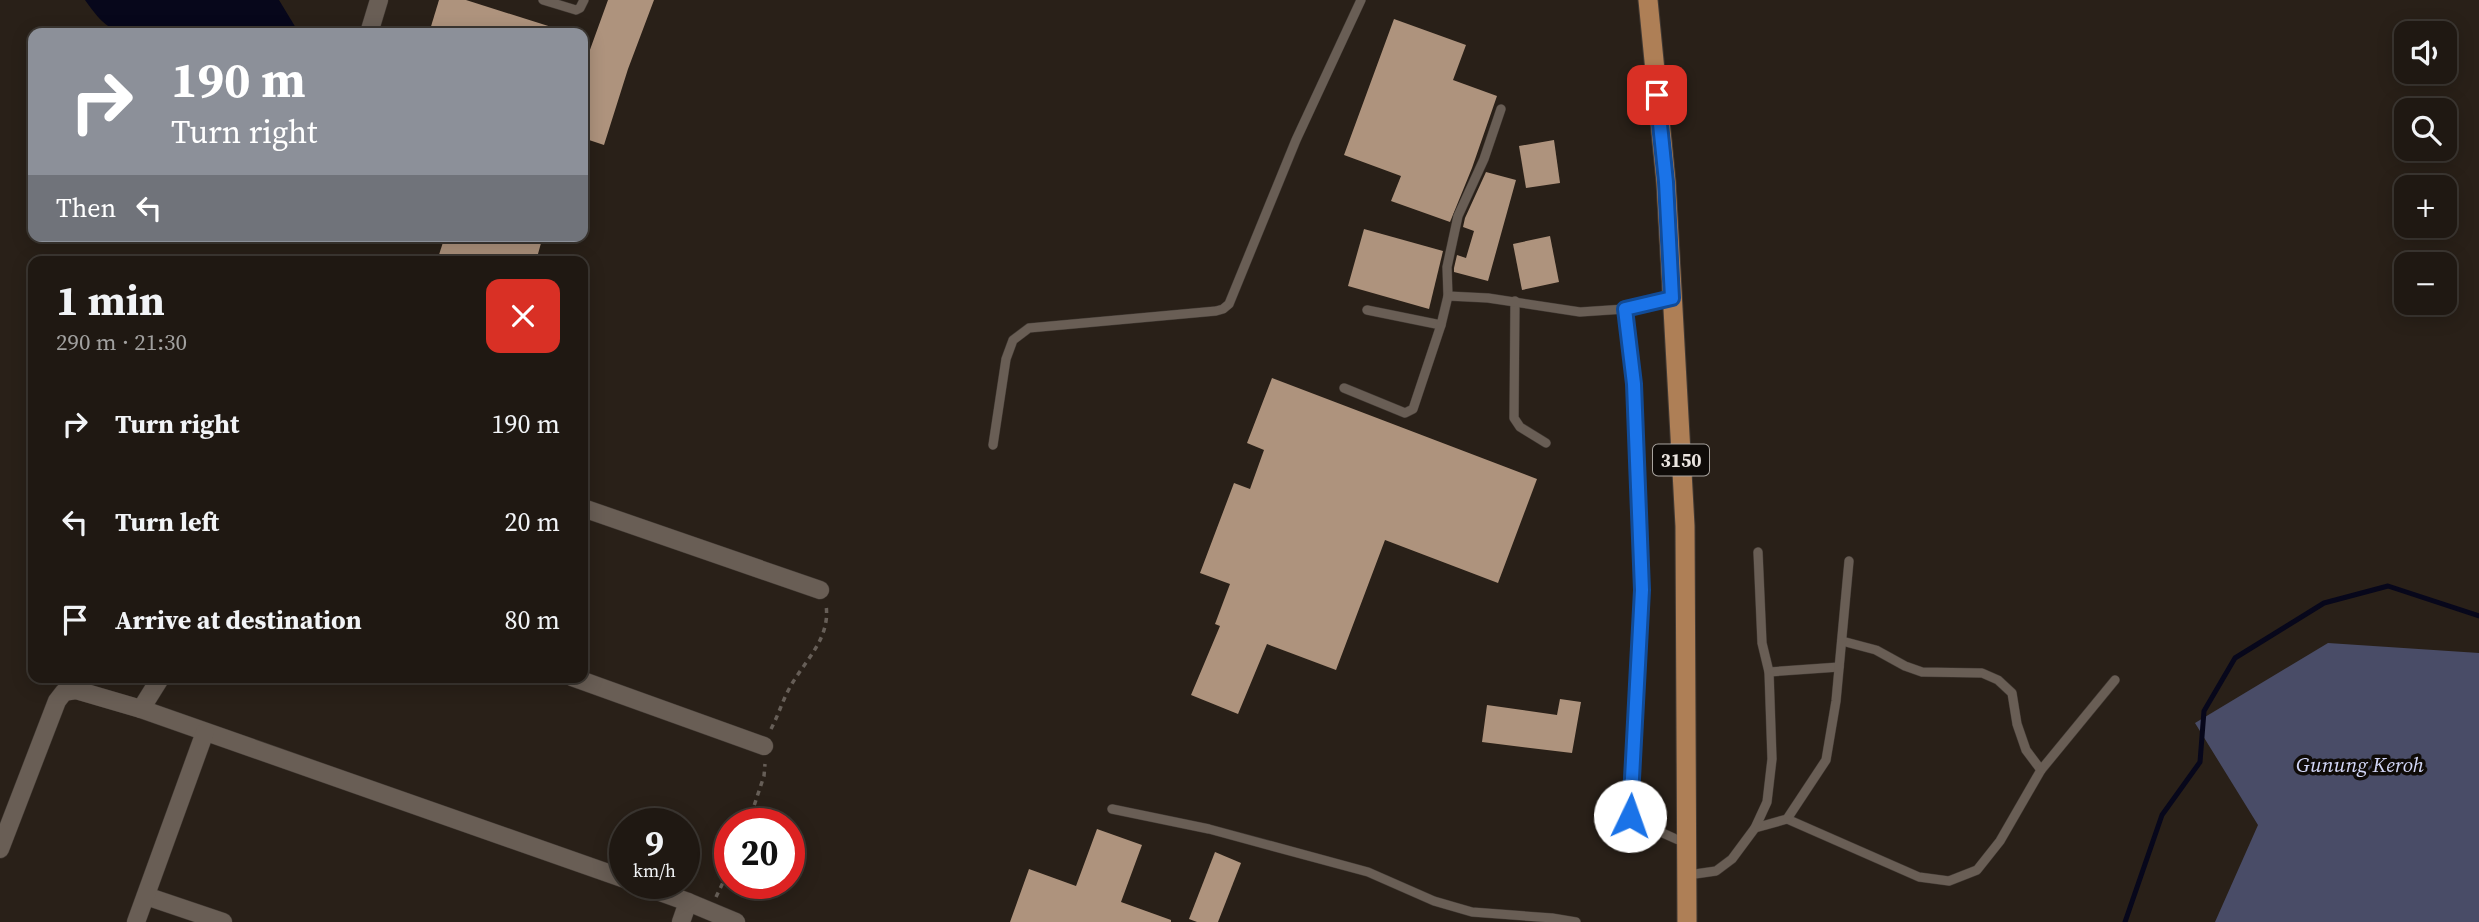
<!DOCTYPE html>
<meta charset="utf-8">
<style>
:root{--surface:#1f1812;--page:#27211b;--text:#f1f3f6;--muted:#a1a09f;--line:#3c3732}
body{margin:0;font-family:"Source Serif 4",serif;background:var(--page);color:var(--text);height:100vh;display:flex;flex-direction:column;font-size:26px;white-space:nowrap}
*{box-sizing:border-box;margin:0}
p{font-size:23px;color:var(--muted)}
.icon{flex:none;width:38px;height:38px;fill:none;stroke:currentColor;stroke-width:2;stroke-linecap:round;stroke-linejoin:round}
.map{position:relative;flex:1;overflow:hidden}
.side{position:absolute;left:28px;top:256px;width:560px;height:427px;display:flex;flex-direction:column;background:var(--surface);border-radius:14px;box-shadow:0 4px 18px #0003,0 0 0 2px var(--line)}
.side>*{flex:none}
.top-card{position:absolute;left:28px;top:28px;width:560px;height:214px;border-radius:14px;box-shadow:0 4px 18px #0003,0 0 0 2px var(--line);background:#8c9099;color:#fff;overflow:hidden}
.tools{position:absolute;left:2394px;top:21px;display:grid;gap:14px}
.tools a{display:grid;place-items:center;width:63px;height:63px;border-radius:14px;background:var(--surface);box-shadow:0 4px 18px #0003,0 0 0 2px var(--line);font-size:35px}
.speed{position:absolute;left:609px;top:808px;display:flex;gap:14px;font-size:35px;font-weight:700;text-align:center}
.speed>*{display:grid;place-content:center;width:91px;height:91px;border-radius:50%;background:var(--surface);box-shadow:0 4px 18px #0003,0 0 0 2px var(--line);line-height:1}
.speed small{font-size:18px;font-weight:400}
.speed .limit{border:10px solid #d22;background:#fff;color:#111}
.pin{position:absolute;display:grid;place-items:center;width:60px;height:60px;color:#fff;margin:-30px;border-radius:14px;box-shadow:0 4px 10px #0006}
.me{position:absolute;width:77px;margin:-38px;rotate:3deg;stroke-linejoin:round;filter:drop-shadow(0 0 5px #0008)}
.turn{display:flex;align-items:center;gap:24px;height:147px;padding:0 28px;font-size:32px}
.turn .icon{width:91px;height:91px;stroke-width:2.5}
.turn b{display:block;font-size:49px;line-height:60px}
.then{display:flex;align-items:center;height:66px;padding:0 28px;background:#0003;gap:14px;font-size:26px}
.round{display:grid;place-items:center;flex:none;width:74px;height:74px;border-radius:14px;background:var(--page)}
.overview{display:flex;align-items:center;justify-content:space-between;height:119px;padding:0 28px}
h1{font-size:42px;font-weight:700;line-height:52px}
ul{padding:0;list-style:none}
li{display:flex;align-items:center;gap:21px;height:98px;padding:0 28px}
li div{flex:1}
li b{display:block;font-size:26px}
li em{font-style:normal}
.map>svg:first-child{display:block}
.forest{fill:#494c67}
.water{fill:#07071b}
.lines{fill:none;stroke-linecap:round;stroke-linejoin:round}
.stream{stroke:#07071b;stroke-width:5}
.building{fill:#ae937d}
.service-casing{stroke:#423a34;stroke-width:10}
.minor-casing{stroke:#423a34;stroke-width:19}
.primary-casing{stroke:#423a34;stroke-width:21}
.path{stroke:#665e57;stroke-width:3.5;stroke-dasharray:5 5;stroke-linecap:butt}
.service{stroke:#695e55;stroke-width:9}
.minor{stroke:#695e55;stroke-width:18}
.primary{stroke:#ae7f56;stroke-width:19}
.route-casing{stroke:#114b97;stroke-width:18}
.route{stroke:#1a73e8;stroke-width:12}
.labels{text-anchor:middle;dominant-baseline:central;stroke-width:7;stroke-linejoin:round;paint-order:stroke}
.shield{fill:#0f0b08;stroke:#a9a49f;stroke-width:2}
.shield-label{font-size:19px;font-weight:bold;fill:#ebe5e0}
.park-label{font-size:21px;font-style:italic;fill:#d3d7f8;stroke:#0f0b08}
</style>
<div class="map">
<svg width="2479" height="922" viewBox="0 0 2479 922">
<rect width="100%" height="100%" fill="#292018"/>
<path class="forest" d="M2328,643L2479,653V922H2215L2258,825L2195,723Z"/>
<path class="water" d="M85,0H279L299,33H159L155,31C115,33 109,34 85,0Z"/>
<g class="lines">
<path class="stream" d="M2125,922L2162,815L2200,762L2204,711L2235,658L2324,603L2388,586L2479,616"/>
</g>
<g class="building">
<path d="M439,0H466L561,30L560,33H429Z"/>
<path d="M608,0H654L628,69L604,145L583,138V69Z"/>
<path d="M1394,19L1466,45L1453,80L1497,96L1472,168L1450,222L1391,201L1401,176L1344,155Z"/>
<path d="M1554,140L1560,183L1526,188L1519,146Z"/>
<path d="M1486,172L1516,180L1488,281L1454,272V268L1457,255L1466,258L1474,231L1463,227L1465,218Z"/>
<path d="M1364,229L1443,251L1429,309L1348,286Z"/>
<path d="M445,236H543L536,261H437Z"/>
<path d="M1550,236L1559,282L1522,290L1513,244Z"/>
<path d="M1272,378L1537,479L1498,583L1385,540L1336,670L1267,644L1238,714L1191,695L1220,626L1215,624L1230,584L1200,573L1234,483L1250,489L1264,450L1247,443Z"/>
<path d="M1560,699L1581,702L1572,753L1482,742L1487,705L1557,715Z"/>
<path d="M1097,829L1142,845L1121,902L1171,920V922H1010L1029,869L1076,886Z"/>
<path d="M1215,852L1241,863L1218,922H1197L1189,919Z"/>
</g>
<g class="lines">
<defs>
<g id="service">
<path d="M543,0L576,10L580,8L584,0"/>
<path d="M1448,296L1447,267L1458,216L1484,159L1501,109"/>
<path d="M1515,301L1514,418L1520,427L1546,443"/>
<path d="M1625,309L1634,384L1642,590L1630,816L1638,822L1685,843"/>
<path d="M1367,310L1441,325L1448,296L1488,298L1580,312L1625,309L1672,298"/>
<path d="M1344,388L1405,413L1413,409L1441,325"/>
<path d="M993,445L1006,359L1013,340L1029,328L1216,311L1223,309L1229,304L1296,140L1361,0"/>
<path d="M1842,641L1876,650L1905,666L1922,672L1982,673L1998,680L2012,693L2017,724L2026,750L2041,770"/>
<path d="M1769,672L1839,667"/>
<path d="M1112,809L1209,829L1368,872L1434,901L1472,912L1552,918L1576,922"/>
<path d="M1787,819L1919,877L1949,881L1977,870L2000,841L2041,770L2115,680"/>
<path d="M1755,828L1787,819L1826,760L1836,701L1849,561"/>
<path d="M1688,875L1716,871L1732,859L1755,828L1767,802L1772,759L1769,672L1762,643L1758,552"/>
</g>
<g id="minor">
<path d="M369,33L379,0"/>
<path d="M583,508L820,590"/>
<path d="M572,677L764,746"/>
<path d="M141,709L161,677"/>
<path d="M0,849L57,701L64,692L76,690L141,709L625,879"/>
<path d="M638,884L688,902L681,922"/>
<path d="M146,896L223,922"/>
<path d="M688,902L736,922"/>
<path d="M136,922L205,732"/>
</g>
<path id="primary" d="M1648,0L1666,182L1685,526L1687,922"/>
</defs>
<use href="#service" class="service-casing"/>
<use href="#minor" class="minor-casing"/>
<use href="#primary" class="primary-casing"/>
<g class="path">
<path d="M771,729C778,716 782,702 789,689C804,661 831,639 826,605"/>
<path d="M748,824L764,776L765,764"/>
<path d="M716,897L730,868"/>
</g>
<use href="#service" class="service"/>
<use href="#minor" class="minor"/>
<use href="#primary" class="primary"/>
</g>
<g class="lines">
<defs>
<path id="route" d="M1630,816L1642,590L1634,384L1625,309L1672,298L1666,182L1657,95"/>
</defs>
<use href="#route" class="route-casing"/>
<use href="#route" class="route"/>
</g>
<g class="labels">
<rect class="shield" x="1653" y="444.5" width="56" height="31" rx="5"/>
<g class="shield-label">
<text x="1681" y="460">3150</text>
</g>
<g class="park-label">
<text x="2360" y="764">Gunung Keroh</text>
</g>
</g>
</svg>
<div class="tools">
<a><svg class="icon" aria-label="sound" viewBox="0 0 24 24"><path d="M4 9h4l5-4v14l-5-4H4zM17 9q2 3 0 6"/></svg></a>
<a><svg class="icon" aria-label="search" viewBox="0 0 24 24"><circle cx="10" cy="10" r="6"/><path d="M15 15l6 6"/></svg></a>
<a>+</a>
<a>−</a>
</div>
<div class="speed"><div>9<small>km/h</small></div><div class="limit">20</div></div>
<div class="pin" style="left:1657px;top:95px;background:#d93025"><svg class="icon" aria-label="arrive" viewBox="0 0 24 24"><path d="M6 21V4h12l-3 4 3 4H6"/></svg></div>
<svg class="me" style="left:1630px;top:816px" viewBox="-20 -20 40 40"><circle r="19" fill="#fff"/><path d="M0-13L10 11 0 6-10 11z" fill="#1a73e8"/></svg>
<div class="top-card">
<div class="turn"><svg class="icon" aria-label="right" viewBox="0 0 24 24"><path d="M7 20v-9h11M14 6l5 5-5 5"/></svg><div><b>190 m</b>Turn right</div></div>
<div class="then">Then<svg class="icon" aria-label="left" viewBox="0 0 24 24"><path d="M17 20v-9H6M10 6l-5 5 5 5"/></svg></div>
</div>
<section class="side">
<div class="overview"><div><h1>1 min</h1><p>290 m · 21:30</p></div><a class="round" style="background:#d93025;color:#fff"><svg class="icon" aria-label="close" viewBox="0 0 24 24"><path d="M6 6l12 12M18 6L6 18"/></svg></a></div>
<ul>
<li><svg class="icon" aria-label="right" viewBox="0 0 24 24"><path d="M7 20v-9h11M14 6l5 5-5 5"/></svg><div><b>Turn right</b></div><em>190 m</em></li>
<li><svg class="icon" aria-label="left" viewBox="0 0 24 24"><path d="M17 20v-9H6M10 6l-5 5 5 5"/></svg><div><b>Turn left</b></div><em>20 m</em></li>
<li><svg class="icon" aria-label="arrive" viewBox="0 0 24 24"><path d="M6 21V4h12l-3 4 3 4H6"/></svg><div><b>Arrive at destination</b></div><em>80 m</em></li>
</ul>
</section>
</div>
